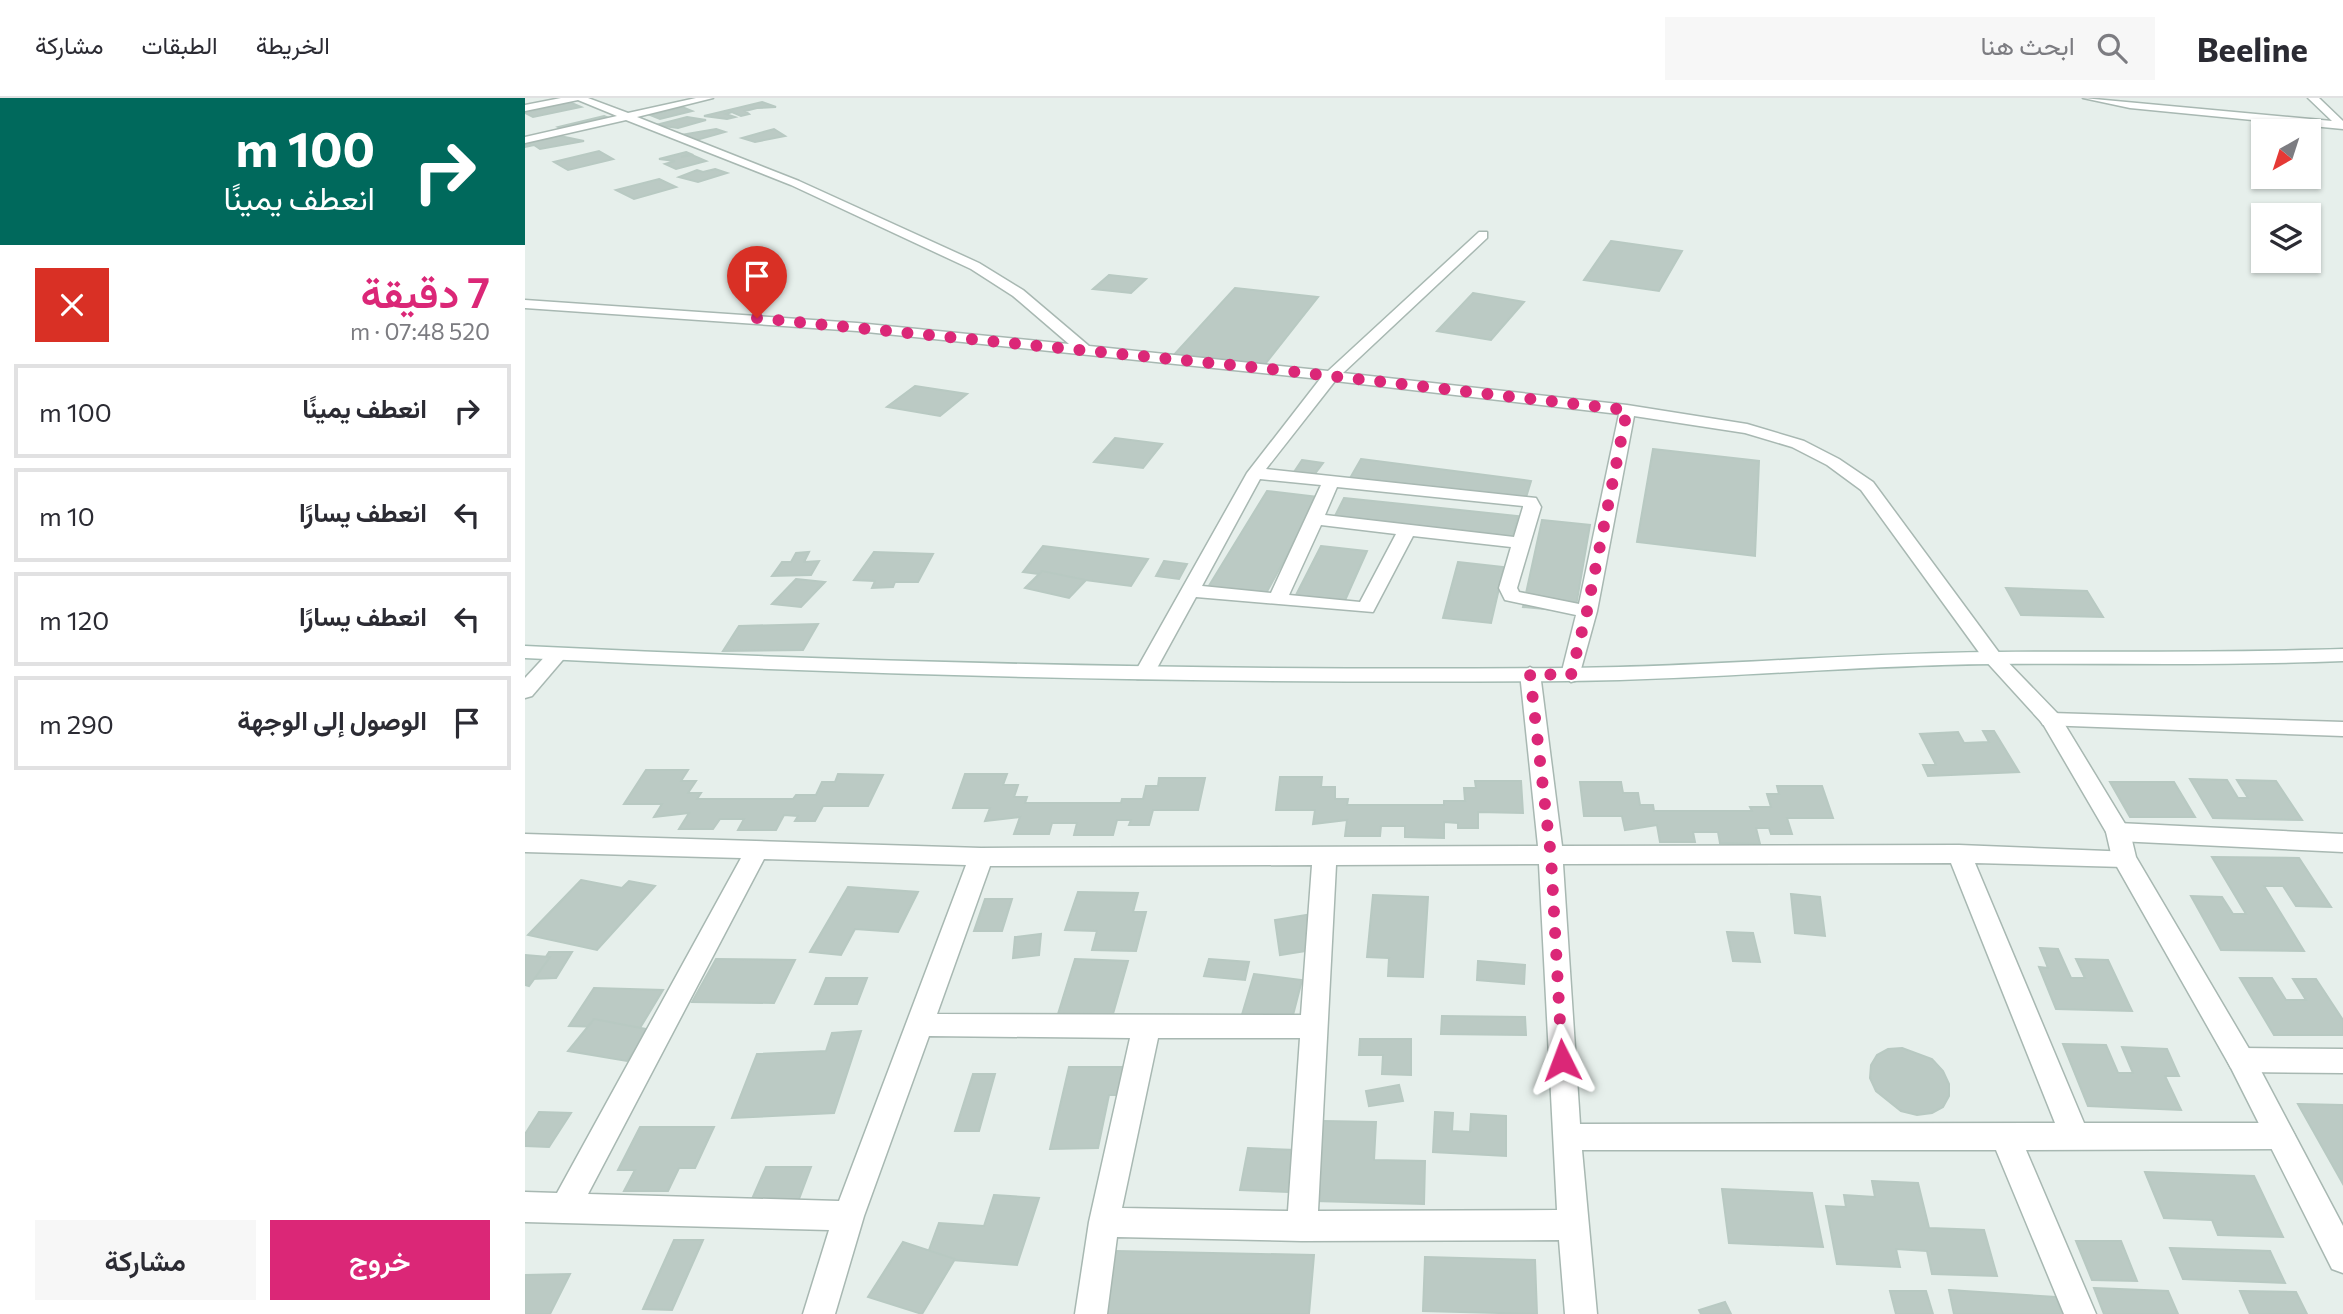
<!DOCTYPE html>
<html lang="ar">
<meta charset="utf-8">
<style>
:root{--surface:#fff;--page:#f7f7f7;--text:#2b2b33;--muted:#7c7c81;--line:#e1e1e2;--accent:#db2777}
body{margin:0;font-family:Commissioner,Vazirmatn,sans-serif;background:var(--page);color:var(--text);direction:rtl;height:100vh;display:flex;flex-direction:column;font-size:26px;white-space:nowrap}
*{box-sizing:border-box;margin:0}
p{font-size:23px;color:var(--muted)}
.icon{flex:none;width:38px;height:38px;fill:none;stroke:currentColor;stroke-width:2;stroke-linecap:round;stroke-linejoin:round}
.map{position:relative;flex:1;overflow:hidden;direction:ltr}
.drawer{display:flex;flex-direction:column;background:var(--surface);width:525px}
.drawer>*{flex:none}
.banner{background:#00695c;color:#fff;overflow:hidden}
.needle{width:46px;rotate:219deg}
.tools{position:absolute;left:1726px;top:21px;display:grid;gap:14px}
.tools a{display:grid;place-items:center;width:70px;height:70px;border-radius:0px;background:var(--surface);box-shadow:0 2px 5px #0004;font-size:35px}
.pin{position:absolute;display:grid;place-items:center;width:60px;height:60px;color:#fff;margin:-72px -30px;border-radius:50% 50% 50% 0;rotate:-45deg;box-shadow:0 0 7px #0007}
.pin .icon{rotate:45deg}
.me{position:absolute;width:77px;margin:-38px;rotate:357deg;stroke-linejoin:round;filter:drop-shadow(0 0 5px #0008)}
.turn{display:flex;align-items:center;gap:24px;height:147px;padding:0 35px;font-size:32px}
.turn .icon{width:91px;height:91px;stroke-width:2.5}
.turn b{display:block;font-size:49px;line-height:60px}
.round{display:grid;place-items:center;flex:none;width:74px;height:74px;border-radius:0px;background:var(--page)}
.overview{display:flex;align-items:center;justify-content:space-between;height:119px;padding:0 35px}
h1{font-size:42px;font-weight:600;line-height:52px;color:var(--accent)}
.cta{display:flex;gap:14px;margin-top:auto;padding:14px 35px}
.cta a{flex:1;height:80px;border-radius:0px;background:var(--accent);color:#fff;font-size:28px;font-weight:600;line-height:80px;text-align:center}
.cta a+a{background:var(--page);color:var(--text)}
ul{padding:0;list-style:none}
li{display:flex;align-items:center;gap:21px;height:94px;margin:0 14px 10px;padding:0 21px;border:4px solid var(--line);border-radius:0px}
li div{flex:1}
li b{display:block;font-size:26px}
li em{font-style:normal}
header{display:flex;align-items:center;gap:42px;box-sizing:border-box;height:98px;padding:0 35px;background:var(--surface);border-bottom:2px solid var(--line)}
header strong{font-size:33px}
nav{display:flex;gap:38px;margin-inline-start:auto;font-size:24px}
.search{width:490px;height:63px;background:var(--page);display:flex;align-items:center;gap:18px;box-sizing:border-box;padding:0 24px;border-radius:0px;color:var(--muted);font-size:26px}
main{display:flex;flex:1;min-height:0}
.map>svg:first-child{display:block}
.building{fill:#bbcac4;stroke:#b8c9c2;stroke-width:2}
.lines{fill:none;stroke-linecap:round;stroke-linejoin:round}
.minor-casing{stroke:#a8b8b2;stroke-width:3}
.tertiary-casing{stroke:#a8b8b2;stroke-width:3}
.secondary-casing{stroke:#a4bbb3;stroke-width:3}
.minor{fill:#fff;fill-rule:evenodd}
.tertiary{fill:#fff;fill-rule:evenodd}
.secondary{fill:#fff;fill-rule:evenodd}
.route{stroke:#db2777;stroke-width:12;stroke-dasharray:0 21.6}
</style>
<header>
<strong>Beeline</strong>
<div class="search"><svg class="icon" aria-label="search" viewBox="0 0 24 24"><circle cx="10" cy="10" r="6"/><path d="M15 15l6 6"/></svg>ابحث هنا</div>
<nav><a>الخريطة</a><a>الطبقات</a><a>مشاركة</a></nav>
</header>
<main>
<div class="map">
<svg width="1818" height="1216" viewBox="0 0 1818 1216">
<rect width="100%" height="100%" fill="#e6efeb"/>
<g class="building">
<path d="M44,4L56,9L8,19L0,15Z"/>
<path d="M237,4L251,9L232,10L220,13L224,16L216,18L207,14L201,16L210,19L202,21L179,18Z"/>
<path d="M157,9L167,13L135,21L125,17Z"/>
<path d="M79,18L86,21L39,32L33,29Z"/>
<path d="M162,19L181,22L153,30L131,27Z"/>
<path d="M191,31L200,34L168,43L156,37Z"/>
<path d="M249,31L260,38L230,44L217,40Z"/>
<path d="M35,38L59,43L15,51L9,47L0,49V46Z"/>
<path d="M74,53L88,61L43,72L29,64Z"/>
<path d="M161,54L166,56L156,59L167,57L181,63L151,71L140,66L150,63L134,61Z"/>
<path d="M190,71L202,75L173,84L154,79L172,72L178,74Z"/>
<path d="M134,81L151,89L109,101L91,92Z"/>
<path d="M1086,143L1157,153L1134,193L1059,182Z"/>
<path d="M584,177L621,181L606,195L568,191Z"/>
<path d="M710,190L793,199L737,270L647,259Z"/>
<path d="M948,195L999,204L966,242L912,233Z"/>
<path d="M390,288L442,296L415,318L362,309Z"/>
<path d="M590,340L637,346L618,370L569,364Z"/>
<path d="M1128,351L1234,363L1230,458L1112,444Z"/>
<path d="M836,361L1006,383L999,406L824,382Z"/>
<path d="M777,362L798,365L789,377L769,374Z"/>
<path d="M742,393L794,399L739,499L682,491Z"/>
<path d="M819,400L993,418L987,441L808,422Z"/>
<path d="M1017,422L1065,427L1050,514L998,509Z"/>
<path d="M518,448L623,461L606,488L498,474Z"/>
<path d="M796,448L842,453L818,507L769,501Z"/>
<path d="M284,454L279,464L294,463L286,477L247,478L257,464H266L271,455Z"/>
<path d="M349,454L408,456L393,484H370L368,489L347,490L350,483L329,482Z"/>
<path d="M639,463L662,466L654,481L631,478Z"/>
<path d="M933,464L979,469L966,525L918,520Z"/>
<path d="M517,473L561,482L544,500L500,490Z"/>
<path d="M271,481L300,484L276,509L247,506Z"/>
<path d="M1481,490L1562,493L1578,519L1496,517Z"/>
<path d="M293,526L278,552L198,553L214,528Z"/>
<path d="M1458,633H1469L1494,674L1403,678L1398,667H1411L1395,636L1433,634L1439,645L1464,644Z"/>
<path d="M121,672H163L156,683H171L163,695H176L172,701H268L271,697H291L297,684H310L313,676L358,677L343,708H298L290,723H270L273,718L259,717L251,732H213L219,721H195L188,731H154L164,715L129,719L137,706H99Z"/>
<path d="M440,676H482L478,687H493L489,699H502L500,705H596L597,701H618L621,688H633L634,680H680L673,712H628L624,727H604L606,722H592L588,737H549L552,725H527L524,736H489L495,719L460,723L465,710H428Z"/>
<path d="M755,679H797L796,689H810V701H823L822,707H919V703H940L939,690H951L950,683H996L998,715L953,714V730H933V725L919,724V740L880,739V728H856L855,738H820L822,722L788,726L790,712H751Z"/>
<path d="M1665,681L1702,682L1713,700H1723L1712,682L1751,683L1777,722L1688,720Z"/>
<path d="M1055,684H1096L1098,695H1113L1115,707H1128L1129,713H1227L1225,709H1246L1242,696H1254L1252,688H1297L1308,720H1262L1267,736H1246L1244,730H1231L1235,746L1195,745L1193,734H1168L1170,744H1135L1132,727L1100,732L1097,718H1059Z"/>
<path d="M1585,684H1649L1670,719H1605Z"/>
<path d="M1687,759L1774,760L1806,809L1771,808L1758,788H1739L1779,853L1696,852L1666,798L1697,799L1708,816H1721Z"/>
<path d="M56,782L97,790L104,783L130,788L72,852L3,837Z"/>
<path d="M323,789L393,794L373,834L330,831L316,857L285,854Z"/>
<path d="M553,794L613,795L608,814H621L611,853L567,852L572,833L540,832Z"/>
<path d="M1266,796L1295,799L1300,838L1270,835Z"/>
<path d="M848,797L903,799L898,879L863,878L864,860L842,859Z"/>
<path d="M460,801H487L477,833H449Z"/>
<path d="M794,815L800,850L755,857L750,822Z"/>
<path d="M1202,834L1228,835L1235,864L1208,863Z"/>
<path d="M516,836L514,857L488,860L490,839Z"/>
<path d="M1515,850L1533,851L1546,880H1560L1551,861L1583,862L1607,913L1531,911L1514,869L1523,870Z"/>
<path d="M24,854H47L31,880L7,881Z"/>
<path d="M0,857L25,859L4,888L0,887Z"/>
<path d="M191,861L270,862L249,905L167,904Z"/>
<path d="M550,861L603,863L584,930L529,929Z"/>
<path d="M684,861L724,864L720,882L679,878Z"/>
<path d="M953,863L1000,867L999,886L952,882Z"/>
<path d="M729,876L777,882L766,925L716,920Z"/>
<path d="M301,880H342L332,906H290Z"/>
<path d="M1715,880H1747L1761,902H1781L1768,881H1791L1818,922V937H1749Z"/>
<path d="M69,890L138,892L115,930L44,928Z"/>
<path d="M917,918L1000,919L1001,937L916,936Z"/>
<path d="M69,921L126,932L102,963L43,953Z"/>
<path d="M336,933L309,1015L207,1020L232,956L301,953L307,935Z"/>
<path d="M835,941H886V977L857,976L858,957H834Z"/>
<path d="M1538,946L1581,947L1593,975H1608L1597,949L1642,951L1654,978H1640L1656,1012L1563,1008Z"/>
<path d="M1377,950L1407,961L1418,973L1424,986V998L1418,1009L1407,1015L1392,1017L1376,1013L1351,993L1345,980L1346,967L1352,957L1363,951Z"/>
<path d="M544,969H599L593,997H584L573,1050L525,1051Z"/>
<path d="M448,976H470L454,1033H430Z"/>
<path d="M874,987L878,1003L844,1008L841,993Z"/>
<path d="M1773,1006L1818,1007V1086Z"/>
<path d="M14,1014L46,1015L24,1049L0,1048V1036Z"/>
<path d="M910,1014L928,1015L927,1033L945,1034L946,1016L981,1018V1058L908,1054Z"/>
<path d="M798,1023L851,1024L849,1062L900,1063L899,1106L790,1103Z"/>
<path d="M115,1029H189L170,1070H154L143,1093H99L110,1072H93Z"/>
<path d="M723,1050L770,1052L763,1094L715,1092Z"/>
<path d="M241,1069H286L274,1101H227Z"/>
<path d="M1620,1074L1729,1078L1758,1139L1693,1137L1687,1122L1639,1120Z"/>
<path d="M1347,1083L1393,1085L1404,1130L1459,1132L1472,1178L1407,1176L1402,1153L1371,1151L1375,1169L1312,1166L1301,1108L1321,1109L1319,1097L1350,1099Z"/>
<path d="M1197,1091L1287,1095L1298,1149L1204,1145Z"/>
<path d="M469,1097L514,1100L492,1167L401,1160L414,1125L459,1128Z"/>
<path d="M149,1142H178L147,1212L118,1211Z"/>
<path d="M1551,1143H1596L1612,1183L1567,1182Z"/>
<path d="M378,1144L430,1161L397,1216L343,1199Z"/>
<path d="M1645,1150L1745,1153L1760,1185L1658,1181Z"/>
<path d="M591,1153L789,1157L784,1216H578Z"/>
<path d="M900,1159L1010,1162L1012,1216L898,1213Z"/>
<path d="M45,1176L25,1216H0V1177Z"/>
<path d="M1569,1190L1643,1193L1653,1216H1579Z"/>
<path d="M1424,1192L1531,1199L1537,1216H1429Z"/>
<path d="M1365,1193H1401L1408,1216H1371Z"/>
<path d="M1715,1193L1771,1194L1782,1216H1725Z"/>
<path d="M1200,1204L1206,1216H1176L1174,1212Z"/>
</g>
<g class="lines">
<defs>
<g id="minor">
<path d="M36,0H63L103,15L171,0H188L112,19L274,83L454,165L498,192L564,248L803,273L954,134H962V140L818,275L1102,307L1222,326L1279,343L1314,361L1348,384L1478,560L1468,566L1461,564L1336,392L1302,367L1267,349L1220,335L1109,318L1072,513L1053,582L1046,584L1036,577L1051,517L980,502L974,490L986,449L888,438L848,514L671,499L626,581H612L609,576L722,375L795,281L332,233L0,210V202L332,225L544,246L488,198L446,171L266,87L101,22L0,45V39L92,18L53,2L0,13V7ZM810,283L1094,316L1054,506L994,494L992,490L1016,409L1011,400L741,371ZM735,381L796,387L746,495L677,488ZM812,389L998,408V409L989,439L800,417ZM796,427L871,436L835,504L764,497Z"/>
<path d="M1558,0L1807,23L1783,0H1794L1818,23V31L1605,10Z"/>
<path d="M1005,569L1015,575L1037,748L1434,747L1607,754L1611,760L1607,766L1599,769L1450,765L1559,1025H1755L1765,1029L1770,1038L1765,1047L1755,1051L1501,1052L1571,1216H1539L1471,1052H1057L1072,1216H1040L1034,1142L777,1143L592,1139L582,1216H550L564,1124L605,940L404,938L339,1118L310,1216H278L304,1132L0,1124V1094L32,1095L216,760L0,754V736L456,750L1013,748L995,575ZM239,761L441,767L314,1103L63,1096ZM1426,765L1530,1025L1055,1026L1038,766ZM1014,766L1032,1112L793,1113L811,767ZM787,767L776,917L412,916L465,768ZM633,940H775L763,1113L597,1110Z"/>
<path d="M1526,615L1818,624V638L1518,627L1515,622L1518,617Z"/>
<path d="M1593,725L1818,736V754L1593,743L1585,740L1581,734L1585,728Z"/>
<path d="M1716,950L1818,951V975L1716,974L1706,970L1702,962L1706,954Z"/>
</g>
<g id="tertiary">
<path d="M32,551L42,557L7,598L0,600V580L25,553Z"/>
<path d="M1468,554L1475,556L1534,617L1605,734L1611,759L1726,954L1818,1128V1175L1807,1171L1706,970L1587,760L1581,734L1518,626L1458,560Z"/>
</g>
<path id="secondary" d="M0,548C347,565 694,573 1042,570C1185,569 1328,555 1471,554C1587,553 1702,555 1818,551V563C1702,568 1587,565 1471,566C1328,567 1185,582 1042,583C694,586 347,578 0,560Z"/>
</defs>
<use href="#minor" class="minor-casing"/>
<use href="#tertiary" class="tertiary-casing"/>
<use href="#secondary" class="secondary-casing"/>
<use href="#minor" class="minor"/>
<use href="#tertiary" class="tertiary"/>
<use href="#secondary" class="secondary"/>
</g>
<g class="lines">
<path class="route" d="M232,220L737,270L1102,312L1062,513L1046,577L1005,576L1026,759L1037,962"/>
</g>
</svg>
<div class="tools">
<a><svg class="needle" viewBox="-14 -14 28 28"><path d="M0-13l5 13h-10z" fill="#e53935"/><path d="M0 13l5-13h-10z" fill="#7c7c81"/></svg></a>
<a><svg class="icon" aria-label="layers" viewBox="0 0 24 24"><path d="M12 4l9 5-9 5-9-5zM3 14l9 5 9-5"/></svg></a>
</div>
<div class="pin" style="left:232px;top:220px;background:#d93025"><svg class="icon" aria-label="arrive" viewBox="0 0 24 24"><path d="M6 21V4h12l-3 4 3 4H6"/></svg></div>
<svg class="me" style="left:1037px;top:962px" viewBox="-20 -20 40 40"><path d="M0-17L14 15 0 8-14 15z" fill="#db2777" stroke="#fff" stroke-width="4"/></svg>
</div>
<section class="drawer">
<div class="banner">
<div class="turn"><svg class="icon" aria-label="right" viewBox="0 0 24 24"><path d="M7 20v-9h11M14 6l5 5-5 5"/></svg><div><b>100 m</b>انعطف يمينًا</div></div>
</div>
<div class="overview"><div><h1>7 دقيقة</h1><p>520 m · 07:48</p></div><a class="round" style="background:#d93025;color:#fff"><svg class="icon" aria-label="close" viewBox="0 0 24 24"><path d="M6 6l12 12M18 6L6 18"/></svg></a></div>
<ul>
<li><svg class="icon" aria-label="right" viewBox="0 0 24 24"><path d="M7 20v-9h11M14 6l5 5-5 5"/></svg><div><b>انعطف يمينًا</b></div><em>100 m</em></li>
<li><svg class="icon" aria-label="left" viewBox="0 0 24 24"><path d="M17 20v-9H6M10 6l-5 5 5 5"/></svg><div><b>انعطف يسارًا</b></div><em>10 m</em></li>
<li><svg class="icon" aria-label="left" viewBox="0 0 24 24"><path d="M17 20v-9H6M10 6l-5 5 5 5"/></svg><div><b>انعطف يسارًا</b></div><em>120 m</em></li>
<li><svg class="icon" aria-label="arrive" viewBox="0 0 24 24"><path d="M6 21V4h12l-3 4 3 4H6"/></svg><div><b>الوصول إلى الوجهة</b></div><em>290 m</em></li>
</ul>
<div class="cta"><a>خروج</a><a>مشاركة</a></div>
</section>
</main>
